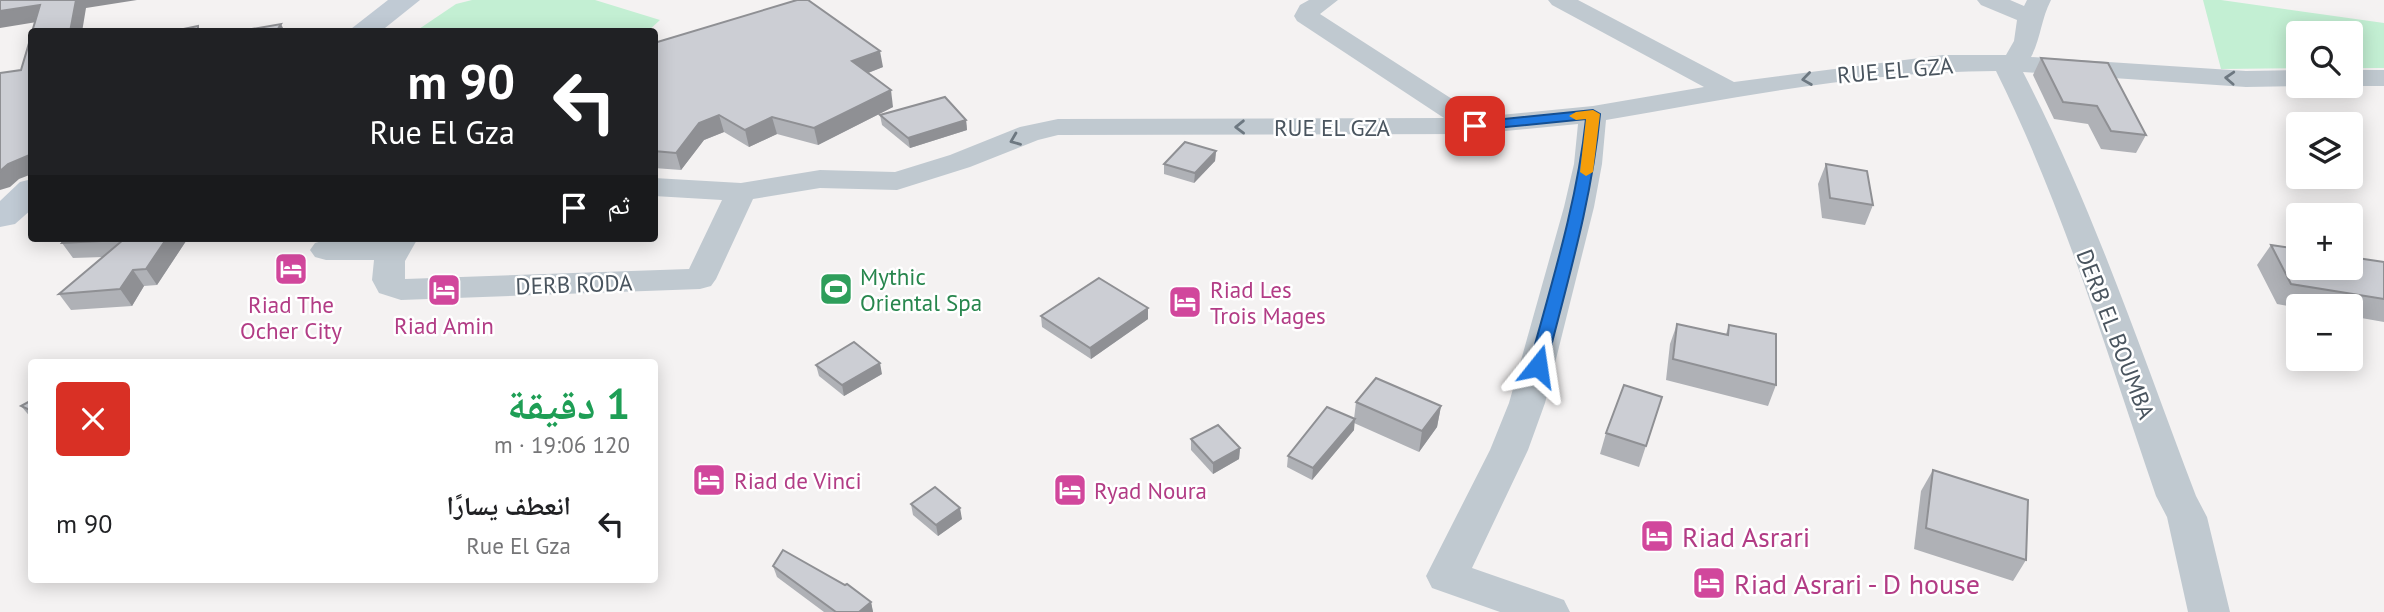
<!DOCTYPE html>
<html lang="ar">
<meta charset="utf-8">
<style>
:root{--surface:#fff;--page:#f2f2f2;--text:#202124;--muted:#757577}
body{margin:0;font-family:"PT Sans","Noto Naskh Arabic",sans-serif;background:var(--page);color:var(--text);direction:rtl;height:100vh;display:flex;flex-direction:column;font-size:26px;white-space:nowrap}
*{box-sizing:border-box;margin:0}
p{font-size:23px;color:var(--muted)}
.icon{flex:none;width:38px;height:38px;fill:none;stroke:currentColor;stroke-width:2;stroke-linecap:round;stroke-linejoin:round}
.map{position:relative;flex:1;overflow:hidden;direction:ltr}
.sheet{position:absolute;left:28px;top:359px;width:630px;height:224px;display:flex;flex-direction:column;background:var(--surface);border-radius:7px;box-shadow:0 4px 18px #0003;direction:rtl}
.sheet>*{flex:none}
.banner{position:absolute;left:28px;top:28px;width:630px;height:214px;border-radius:7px;box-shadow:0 4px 18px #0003;direction:rtl;background:#202124;color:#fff;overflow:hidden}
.controls{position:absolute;left:2286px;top:21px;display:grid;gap:14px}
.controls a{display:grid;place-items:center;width:77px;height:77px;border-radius:7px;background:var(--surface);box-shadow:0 4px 18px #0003;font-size:35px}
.pin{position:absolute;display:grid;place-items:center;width:60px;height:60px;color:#fff;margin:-30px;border-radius:14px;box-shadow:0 4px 10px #0006}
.me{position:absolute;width:77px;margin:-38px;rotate:15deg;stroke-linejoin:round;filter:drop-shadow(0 0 5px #0008)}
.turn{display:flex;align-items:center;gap:24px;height:147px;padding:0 28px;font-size:32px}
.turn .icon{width:91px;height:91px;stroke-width:2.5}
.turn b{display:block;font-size:49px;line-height:60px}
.then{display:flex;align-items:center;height:66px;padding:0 28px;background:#0003;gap:14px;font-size:26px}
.round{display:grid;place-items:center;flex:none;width:74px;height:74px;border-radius:7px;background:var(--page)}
.overview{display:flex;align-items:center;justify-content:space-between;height:119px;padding:0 28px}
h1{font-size:42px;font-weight:700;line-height:52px;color:#1e9e55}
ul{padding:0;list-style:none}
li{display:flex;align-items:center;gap:21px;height:91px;padding:0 28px}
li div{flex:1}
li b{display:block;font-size:26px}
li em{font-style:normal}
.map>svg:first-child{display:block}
.green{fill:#c3efd3}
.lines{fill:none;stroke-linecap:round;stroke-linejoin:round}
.street{fill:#c0c9d0;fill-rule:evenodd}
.secondary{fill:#c0cad4;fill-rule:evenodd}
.wall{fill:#afb1b6}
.shaded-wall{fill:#8f9094}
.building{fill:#ccced4;stroke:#8f9094;stroke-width:2}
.oneway{stroke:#6d7881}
.route{fill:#1f79e1;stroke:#144f92;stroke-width:2}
.slow{fill:#f59e0b}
.labels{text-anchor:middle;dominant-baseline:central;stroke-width:5;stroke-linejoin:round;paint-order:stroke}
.street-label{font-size:23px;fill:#4a555f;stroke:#fff}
.leisure-label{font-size:23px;fill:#27864d;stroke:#fff;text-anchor:start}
.hotel-label{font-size:23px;fill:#b23c85;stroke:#fff;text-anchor:start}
.near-hotel-label{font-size:28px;fill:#b23c85;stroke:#fff;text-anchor:start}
</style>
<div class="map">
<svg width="2384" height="612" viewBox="0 0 2384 612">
<rect width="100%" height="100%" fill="#f4f2f2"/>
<g class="green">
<path d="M472,0H595L660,20L647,32L416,31L456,4Z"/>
<path d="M2203,0H2221L2384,23V68H2350V33H2298V68L2221,69Z"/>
</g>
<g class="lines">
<g class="street">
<path d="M1309,0H1338L1320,14L1480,117L1593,106L1704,87L1552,5L1548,0H1578L1734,82L1943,55H2006L2014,41L2017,20L1981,5L1977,0H2010L2024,6L2027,0H2051C2041,19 2041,38 2031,57L2246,71L2298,70L2299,86L2246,87L2023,72C2093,207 2142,354 2196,496L2207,517L2230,612H2188L2167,517L2156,496C2107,353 2063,206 1996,71C1865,71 1735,98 1606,120L1602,164L1594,207L1545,403L1528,450L1472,568L1564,600L1570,612H1500L1432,588L1426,576L1490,450L1509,403L1564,207L1574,164L1578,124L1475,134L1058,135L1038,140L970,167L897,190L820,188L753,199L716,279L711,286L700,289L401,300L379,293L372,280L374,260H326L315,257L310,250L315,243L326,240L418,238L405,261V279L689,269L722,200L654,196V178L741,183L820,170L895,172L950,155L1020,127L1058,119L1444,118L1297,21L1294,16L1300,5Z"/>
<path d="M2350,70H2384V86H2349Z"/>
</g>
<g class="secondary">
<path d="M388,0H420L380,32H347Z"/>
<path d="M32,179V209L15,224L0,227V201L20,182Z"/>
</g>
</g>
<g class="wall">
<path d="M654,43L883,67L868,73L893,107L818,145L777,134L749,147L724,132L704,140L681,170L654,168Z"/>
<path d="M2041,58L2146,135L2136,153L2101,149L2088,124L2054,119L2033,75Z"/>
<path d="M880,115L966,120L967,130L910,148L882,125Z"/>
<path d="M1216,151L1215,161L1194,183L1164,174V164Z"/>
<path d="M1826,164L1873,205L1865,225L1822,218L1818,184Z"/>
<path d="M188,238L157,285L144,286L132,306L71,310L59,294L103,257L73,258L62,243Z"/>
<path d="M2271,245L2384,262V322L2350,316V306H2298V308L2277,304L2257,265Z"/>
<path d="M1148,308V319L1091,359L1042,327L1041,316Z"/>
<path d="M1677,324L1726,334L1729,325L1776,385L1768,406L1666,380L1670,344Z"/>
<path d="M816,365L882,374L844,396L819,376Z"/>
<path d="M1662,397L1639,467L1600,454L1606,433Z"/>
<path d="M32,400V419L21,406Z"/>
<path d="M1356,402L1441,406L1437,427L1419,452L1354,423V430L1312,480L1287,467L1288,456L1354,419Z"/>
<path d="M1191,439L1240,448L1239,459L1213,474L1191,450Z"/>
<path d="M1933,470L2026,560L2013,581L1914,549L1921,491Z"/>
<path d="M911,504L962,519L938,536L913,515Z"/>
<path d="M773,566L871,602L873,612H824L777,577Z"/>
</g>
<g class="shaded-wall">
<path d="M76,0H137L86,8L82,32H70Z"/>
<path d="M40,5L49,20L0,28V11Z"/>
<path d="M281,24L285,32H276Z"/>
<path d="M880,51L883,67L855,78L852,61Z"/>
<path d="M891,90L893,107L818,145L814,128Z"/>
<path d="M719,115L724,132L704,140L681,170L676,153L699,123Z"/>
<path d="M772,117L777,134L749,147L745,130Z"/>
<path d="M966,120L967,130L910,148L908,138Z"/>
<path d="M1216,151L1215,161L1194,183L1195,173Z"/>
<path d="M32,154V174L19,179L10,187L0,190V171L8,164Z"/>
<path d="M167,238H188L157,285L146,269Z"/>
<path d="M133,270L144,286L132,306L120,289Z"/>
<path d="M1148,308V319L1091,359L1090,348Z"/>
<path d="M880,363L882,374L844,396L842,385Z"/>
<path d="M1441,406L1437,427L1419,452L1422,431Z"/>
<path d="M1355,419L1354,430L1312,480L1313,468Z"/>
<path d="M1240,448L1239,459L1213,474V463Z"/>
<path d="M960,508L962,519L938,536L936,525Z"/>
<path d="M871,602L873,612H859Z"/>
</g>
<g class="building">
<path d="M0,0H76L70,32H32L40,5L0,11Z"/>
<path d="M797,0H808L880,51L852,61L891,90L814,128L772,117L745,130L719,115L699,123L676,153L654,151V43Z"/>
<path d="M281,24L276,32H235Z"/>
<path d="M198,26V32H169Z"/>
<path d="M32,33V154L8,164L0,171V73L21,70Z"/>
<path d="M2041,58L2108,63L2146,135L2111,131L2097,106L2063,102Z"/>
<path d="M945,97L966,120L908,138L880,115Z"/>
<path d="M1185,142L1216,151L1195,173L1164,164Z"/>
<path d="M1826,164L1867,171L1873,205L1830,198Z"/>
<path d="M66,238H167L146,269L133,270L120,289L59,294L123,240L62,243Z"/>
<path d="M2271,245L2298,249V268H2350V257L2384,262V299L2291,284Z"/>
<path d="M1099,278L1148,308L1090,348L1041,316Z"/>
<path d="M1677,324L1728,335L1729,325L1776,334V385L1673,359Z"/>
<path d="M854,342L880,363L842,385L816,365Z"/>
<path d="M1376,378L1441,406L1422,431L1356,402Z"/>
<path d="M1624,385L1662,397L1646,446L1606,433Z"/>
<path d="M32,400V411L21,406Z"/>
<path d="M1327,407L1355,419L1313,468L1288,456Z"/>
<path d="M1218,425L1240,448L1213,463L1191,439Z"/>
<path d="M1933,470L2028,500L2026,560L1926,528Z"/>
<path d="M935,487L960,508L936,525L911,504Z"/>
<path d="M783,550L845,585L847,584L871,602L859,612H836L773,566Z"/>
</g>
<defs><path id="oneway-chevron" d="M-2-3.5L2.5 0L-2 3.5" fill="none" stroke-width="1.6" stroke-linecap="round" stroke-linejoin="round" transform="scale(1.75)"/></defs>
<g class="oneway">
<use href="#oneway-chevron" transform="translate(2230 78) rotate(-177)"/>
<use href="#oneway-chevron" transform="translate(1807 79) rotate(172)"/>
<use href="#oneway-chevron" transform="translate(1240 127) rotate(179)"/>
<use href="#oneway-chevron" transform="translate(1015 140) rotate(158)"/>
</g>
<path class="route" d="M1593,110L1600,114C1592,200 1567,283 1546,366L1538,372L1529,366C1551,285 1577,203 1586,119L1475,130L1468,126L1475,122Z"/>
<path class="slow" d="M1593,110L1600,114L1593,172L1586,176L1580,172L1586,119L1576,120L1569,116L1576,112Z"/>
<defs>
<symbol id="hotel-square" viewBox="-11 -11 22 22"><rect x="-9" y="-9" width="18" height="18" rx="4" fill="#d1479c" stroke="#fff"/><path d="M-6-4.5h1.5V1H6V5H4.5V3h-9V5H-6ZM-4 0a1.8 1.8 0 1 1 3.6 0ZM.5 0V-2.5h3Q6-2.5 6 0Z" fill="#fff"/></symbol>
<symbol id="stadium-square" viewBox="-11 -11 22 22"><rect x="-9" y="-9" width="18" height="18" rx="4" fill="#2e9e5b" stroke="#fff"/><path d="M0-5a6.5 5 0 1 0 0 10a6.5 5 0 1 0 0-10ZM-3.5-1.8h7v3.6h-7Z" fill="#fff"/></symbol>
</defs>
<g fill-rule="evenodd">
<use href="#hotel-square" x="272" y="250" width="38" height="38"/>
<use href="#stadium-square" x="817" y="270" width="38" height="38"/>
<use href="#hotel-square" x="425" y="271" width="38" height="38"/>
<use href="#hotel-square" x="1166" y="283" width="38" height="38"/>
<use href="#hotel-square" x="690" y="461" width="38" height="38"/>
<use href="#hotel-square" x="1051" y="471" width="38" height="38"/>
<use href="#hotel-square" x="1638" y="517" width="38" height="38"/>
<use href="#hotel-square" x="1690" y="564" width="38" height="38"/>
</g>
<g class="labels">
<g class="street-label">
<text transform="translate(1895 70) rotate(-5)">RUE EL GZA</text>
<text x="1332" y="127">RUE EL GZA</text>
<text transform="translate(574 284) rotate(-2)">DERB RODA</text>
<text transform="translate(2116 334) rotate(69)">DERB EL BOUMBA</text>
</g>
<g class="leisure-label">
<text x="860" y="276">Mythic<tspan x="860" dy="26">Oriental Spa</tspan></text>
</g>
<g class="hotel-label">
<text x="1210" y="289">Riad Les<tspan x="1210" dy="26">Trois Mages</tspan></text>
<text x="291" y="304" text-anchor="middle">Riad The<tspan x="291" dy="26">Ocher City</tspan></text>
<text x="444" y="325" text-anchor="middle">Riad Amin</text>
<text x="734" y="480">Riad de Vinci</text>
<text x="1094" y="490">Ryad Noura</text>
</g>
<g class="near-hotel-label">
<text x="1682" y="536">Riad Asrari</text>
<text x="1734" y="583">Riad Asrari - D house</text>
</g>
</g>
</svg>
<div class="controls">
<a><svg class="icon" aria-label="search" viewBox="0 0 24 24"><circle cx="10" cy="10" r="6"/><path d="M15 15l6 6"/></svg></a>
<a><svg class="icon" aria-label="layers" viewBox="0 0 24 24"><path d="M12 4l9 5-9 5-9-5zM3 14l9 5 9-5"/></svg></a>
<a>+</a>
<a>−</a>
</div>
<div class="pin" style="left:1475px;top:126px;background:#d93025"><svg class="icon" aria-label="arrive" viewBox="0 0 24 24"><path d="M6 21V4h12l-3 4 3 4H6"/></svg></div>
<svg class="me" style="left:1538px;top:366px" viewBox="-20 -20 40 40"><path d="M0-17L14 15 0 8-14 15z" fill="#1f79e1" stroke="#fff" stroke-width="4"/></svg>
<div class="banner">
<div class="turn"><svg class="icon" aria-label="left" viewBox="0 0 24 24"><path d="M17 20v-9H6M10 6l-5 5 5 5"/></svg><div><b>90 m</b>Rue El Gza</div></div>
<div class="then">ثم<svg class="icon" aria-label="arrive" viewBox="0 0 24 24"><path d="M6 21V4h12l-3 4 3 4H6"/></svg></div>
</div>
<section class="sheet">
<div class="overview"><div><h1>1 دقيقة</h1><p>120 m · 19:06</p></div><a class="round" style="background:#d93025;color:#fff"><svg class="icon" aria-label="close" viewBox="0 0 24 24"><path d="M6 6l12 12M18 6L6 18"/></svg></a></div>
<ul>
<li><svg class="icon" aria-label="left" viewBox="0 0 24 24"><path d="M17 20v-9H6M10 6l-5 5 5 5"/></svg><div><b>انعطف يسارًا</b><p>Rue El Gza</p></div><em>90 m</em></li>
</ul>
</section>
</div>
